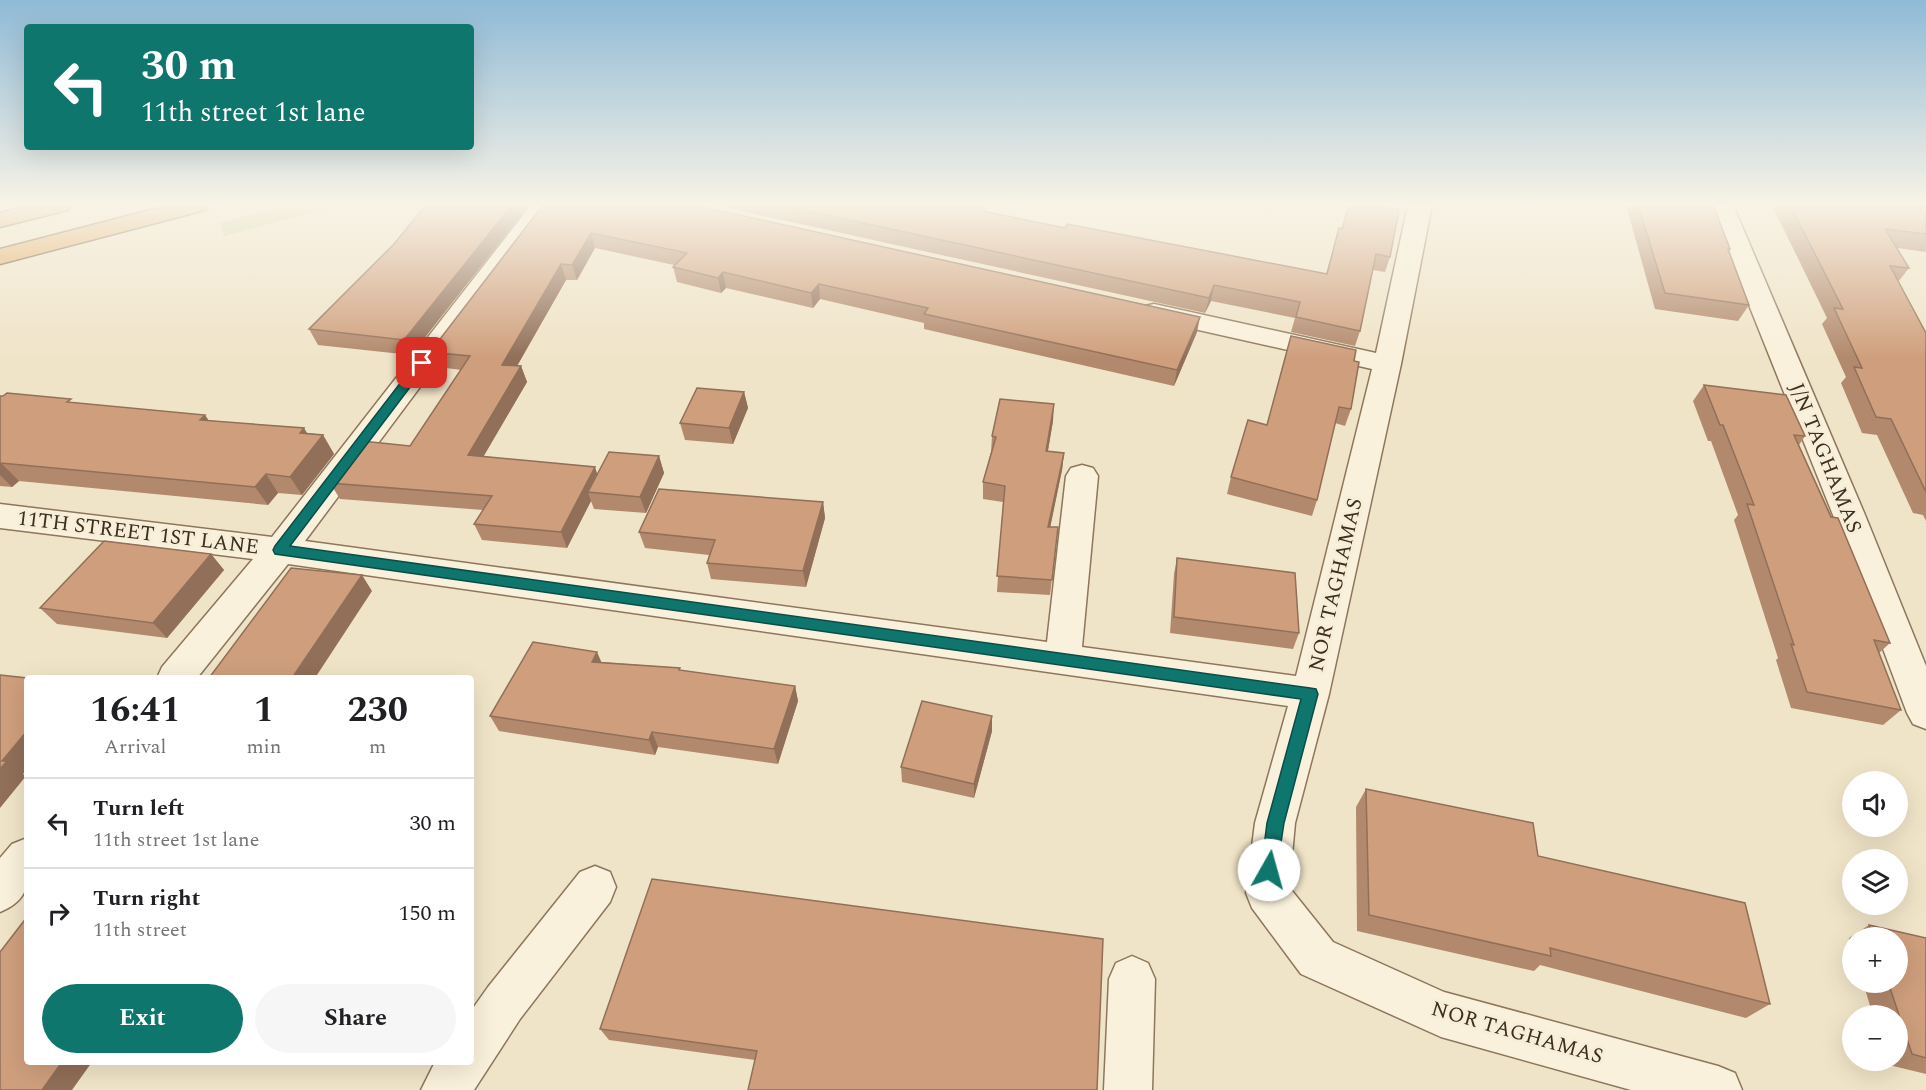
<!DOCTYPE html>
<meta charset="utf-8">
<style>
:root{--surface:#fff;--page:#f6f6f6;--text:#202124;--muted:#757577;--line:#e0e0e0;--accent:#0f766e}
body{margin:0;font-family:Spectral,serif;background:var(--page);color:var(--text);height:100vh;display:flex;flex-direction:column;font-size:22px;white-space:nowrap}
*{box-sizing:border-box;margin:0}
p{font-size:20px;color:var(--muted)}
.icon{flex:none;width:33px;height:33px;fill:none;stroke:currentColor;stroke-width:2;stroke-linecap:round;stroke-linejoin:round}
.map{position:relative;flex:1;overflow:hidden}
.drawer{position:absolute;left:24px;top:675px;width:450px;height:390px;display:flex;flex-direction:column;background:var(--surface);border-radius:6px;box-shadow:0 6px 24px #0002}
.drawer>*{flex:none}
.guide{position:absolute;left:24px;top:24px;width:450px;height:126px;border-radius:6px;box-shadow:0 6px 24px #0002;background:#0f766e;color:#fff;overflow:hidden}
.fabs{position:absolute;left:1842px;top:771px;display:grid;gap:12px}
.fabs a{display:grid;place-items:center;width:66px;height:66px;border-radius:50%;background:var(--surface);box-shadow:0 6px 24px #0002;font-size:30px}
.pin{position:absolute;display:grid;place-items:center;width:51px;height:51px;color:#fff;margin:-26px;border-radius:12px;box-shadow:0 3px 9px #0006}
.me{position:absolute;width:66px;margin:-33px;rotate:7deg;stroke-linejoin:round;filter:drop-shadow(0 0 4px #0008)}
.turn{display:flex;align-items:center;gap:21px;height:126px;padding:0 18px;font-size:27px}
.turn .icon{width:78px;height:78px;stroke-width:2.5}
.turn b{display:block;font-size:42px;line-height:51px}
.eta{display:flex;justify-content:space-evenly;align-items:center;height:102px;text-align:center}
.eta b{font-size:36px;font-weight:700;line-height:42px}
.button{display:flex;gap:12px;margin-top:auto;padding:12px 18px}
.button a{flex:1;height:69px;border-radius:36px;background:var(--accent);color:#fff;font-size:24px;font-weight:700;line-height:69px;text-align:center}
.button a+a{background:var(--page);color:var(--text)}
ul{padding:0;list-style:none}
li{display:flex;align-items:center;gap:18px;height:90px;padding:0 18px;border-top:2px solid var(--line)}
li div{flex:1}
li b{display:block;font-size:22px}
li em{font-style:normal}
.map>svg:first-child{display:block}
.green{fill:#c9cf9b}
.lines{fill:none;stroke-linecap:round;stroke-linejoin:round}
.minor-casing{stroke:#8d765c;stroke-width:3}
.highway-casing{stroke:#5b4430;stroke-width:3}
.minor{fill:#faf1dc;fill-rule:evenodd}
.highway{fill:#e0a458;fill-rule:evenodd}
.wall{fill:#b2896c}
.shaded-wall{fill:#916f58}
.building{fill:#cf9f7d;stroke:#916f58;stroke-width:1.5}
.route{fill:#0f766e;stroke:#0a4d48;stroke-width:1.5}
.labels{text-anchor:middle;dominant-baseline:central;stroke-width:6;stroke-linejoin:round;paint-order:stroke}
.street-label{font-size:21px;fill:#3d2e20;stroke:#f7eed8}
</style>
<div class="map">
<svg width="1926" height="1090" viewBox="0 0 1926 1090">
<rect width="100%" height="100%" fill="#f0e4c8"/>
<path class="green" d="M287,205H340L224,236L220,223Z"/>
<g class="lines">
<defs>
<g id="minor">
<path d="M531,205H556L305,541L1047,642L1066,476L1071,468L1082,465L1093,468L1098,476L1082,647L1296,676L1372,369L1154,320L1145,318L1141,312L1145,306L1154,304L1376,353L1408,205H1432L1401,364L1329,694L1295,823L1289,887L1333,942L1444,992L1718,1066L1735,1073L1742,1090H1631L1441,1037L1301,974L1252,908L1246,893L1255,823L1288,706L288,564L197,678H157L162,667L253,559L0,528V504L272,537Z"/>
<path d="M1709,205H1733L1865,515L1926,666V729L1913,724L1907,713L1833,515Z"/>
<path d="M27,838C27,872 37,897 0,912V858L12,844Z"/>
<path d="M595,866L610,872L616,887L610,902L520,1019L474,1090H421L435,1062H471V1011L488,987L580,872Z"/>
<path d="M1132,956L1148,963L1155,979L1152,1090H1104L1109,979L1116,963Z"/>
</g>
<g id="highway">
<path d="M32,205H72L68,210L0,227V213Z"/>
<path d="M170,205H209L205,210L0,264V249Z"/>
</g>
</defs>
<use href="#minor" class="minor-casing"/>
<use href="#highway" class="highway-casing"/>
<use href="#minor" class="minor"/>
<use href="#highway" class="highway"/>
</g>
<g class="wall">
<path d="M426,205H529L411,355L318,345L309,329L394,244Z"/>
<path d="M543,205L1197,332L1174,386L924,329V323L820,299L813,308L726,288L721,293L677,282L673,267L674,265L595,248L577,280H566L517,366H521L527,382L483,457L597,474L659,456L664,473L646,513L594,509L591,501L567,548L482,540L474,524L483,510L340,499L330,483L410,446L461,370L446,368L439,353L440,351L437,343Z"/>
<path d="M714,205H973L985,207V211L1065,228L1326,274L1339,228L1390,257L1385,272L1373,270L1360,331L1355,346L1291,332L1295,318L1211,301L1205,313Z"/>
<path d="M1626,205H1713L1730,249L1729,251L1749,305L1738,321L1655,309Z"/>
<path d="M1772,205H1926V252L1897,248L1909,268L1898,282L1926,333V521L1923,515L1913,513L1877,435L1862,433L1841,383L1846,377L1822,324L1827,318Z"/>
<path d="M1354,361L1351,409L1345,426L1335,423L1317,500L1312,516L1227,494L1231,477L1267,425Z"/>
<path d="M1704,385L1805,436L1799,445L1890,643L1879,653L1901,710L1883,725L1791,708L1776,660L1778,658L1734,520L1738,515L1711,441H1708L1693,401Z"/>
<path d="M744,392L748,408L733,444L685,440L680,423Z"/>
<path d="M0,396L205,415L208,420L323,435L334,454L302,495L278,493L268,505L19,481L12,487L0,486Z"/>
<path d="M1053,421L1048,451L1064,453L1062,470L1050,527H1058L1050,595L997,592L1003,502L983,499V482L991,452L992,436Z"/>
<path d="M823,502L825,518L806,587L711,579L707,563L709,555L645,548L639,532Z"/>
<path d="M211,554L224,570L167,638L57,624L40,608Z"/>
<path d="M1177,558L1299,633L1293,649L1170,633L1174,574Z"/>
<path d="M602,662L680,668V670L795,686L798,701L778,764L658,747L655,755L499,731L490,716Z"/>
<path d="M992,716V731L974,798L902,782L901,767Z"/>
<path d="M1366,789L1770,1004L1746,1018L1540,965L1534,971L1357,931L1356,807Z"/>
<path d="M1869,925L1926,938V1074L1889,1065L1888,1060H1898V1016H1873L1863,982H1898V938H1852V950L1849,938Z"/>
<path d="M1103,939L755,1060L609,1040L600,1029Z"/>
</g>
<g class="shaded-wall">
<path d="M512,205H529L411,355L404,340Z"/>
<path d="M591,233L595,248L577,280L572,265Z"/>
<path d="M561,264L566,280L509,380L502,365Z"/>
<path d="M723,272L726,288L721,293L718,278Z"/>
<path d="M819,284L820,299L813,308L811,293Z"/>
<path d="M1214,285L1211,301L1205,313L1209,298Z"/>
<path d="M1200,317L1197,332L1174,386L1177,370Z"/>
<path d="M521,366L527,382L475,471L468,455Z"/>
<path d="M744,392L748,408L733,444L729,428Z"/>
<path d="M1054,404L1053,421L1045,467L1046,451Z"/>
<path d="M205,415L217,433L200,420Z"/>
<path d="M304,428L315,446L323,435L334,454L302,495L290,477L300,433Z"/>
<path d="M1064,453L1062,470L1047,543L1048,527Z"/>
<path d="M659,456L664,473L646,513L640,497Z"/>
<path d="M1,463L19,481L12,487L0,475V464Z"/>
<path d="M595,467L600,482L588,492L591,501L567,548L561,532Z"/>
<path d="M266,474L278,493L268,505L255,487Z"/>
<path d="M823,502L825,518L806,587L803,571Z"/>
<path d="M211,554L224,570L167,638L153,623Z"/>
<path d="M362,575L372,591L315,678H292Z"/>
<path d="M597,652L604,668L592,662Z"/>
<path d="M795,686L798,701L778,764L774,749Z"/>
<path d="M992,716V731L974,798V784Z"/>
<path d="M27,731V769L23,774L26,776L0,808V769L2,761Z"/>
<path d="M652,732L658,747L655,755L649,740Z"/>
<path d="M62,1062H92L72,1090H42Z"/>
</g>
<g class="building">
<path d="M426,205H512L404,340L309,329L394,244Z"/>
<path d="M543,205H694L1200,317L1177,370L924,314L928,308L819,284L811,293L723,272L718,278L673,267L687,253L591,233L572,265L561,264L502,365L521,366L468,455L595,467L561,532L474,524L492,496L330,483L362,441L410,446L470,356L439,353L445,344L437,343Z"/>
<path d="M780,205H973L985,207L982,211L1065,228L1067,224L1327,274L1339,228L1342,229L1349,205H1370L1399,210L1390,257L1376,254L1360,331L1296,317L1300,302L1214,285L1209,298Z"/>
<path d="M1638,205H1713L1730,249H1728L1749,305L1665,293Z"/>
<path d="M1790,205H1926V234L1885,229L1909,268L1890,266L1926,333V492L1891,419L1876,417L1854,367L1862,368L1834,308L1843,309Z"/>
<path d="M1291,336L1356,350L1354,361L1359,362L1351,409L1339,407L1317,500L1231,477L1248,420L1267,425Z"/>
<path d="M1704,385L1786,395L1805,436L1794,435L1831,517L1838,518L1890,643L1874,640L1901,710L1807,692L1791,644L1794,645L1747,504L1754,505L1723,425H1720Z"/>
<path d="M697,388L744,392L729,428L680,423Z"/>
<path d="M7,393L71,399L67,402L205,415L200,420L304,428L300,433L323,435L290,477L266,474L255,487L1,463L0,464V396H3Z"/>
<path d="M1000,399L1054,404L1046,451L1064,453L1048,527H1058L1052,580L997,576L1005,486L983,482L996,437L992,436Z"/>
<path d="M609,452L659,456L640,497L588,492Z"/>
<path d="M659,489L823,502L803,571L707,563L715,540L639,532Z"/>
<path d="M104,541L211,554L153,623L40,608Z"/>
<path d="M1177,558L1295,573L1299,633L1174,617Z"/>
<path d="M291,568L362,575L292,678H209Z"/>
<path d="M533,642L597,652L592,662L680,668L679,670L795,686L774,749L652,732L649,740L490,716Z"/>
<path d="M0,675L27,678V731L2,761H7L0,769Z"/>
<path d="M922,701L992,716L974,784L901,767Z"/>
<path d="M1366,789L1533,823L1538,856L1745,903L1770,1004L1550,948L1551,956L1369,915Z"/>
<path d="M652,879L1103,939L1097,1090H748L757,1051L600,1029Z"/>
<path d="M27,917V1062H62L42,1090H0V952Z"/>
<path d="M1869,925L1926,938V1058L1912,1054L1888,982H1898V938H1873Z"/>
</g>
<linearGradient id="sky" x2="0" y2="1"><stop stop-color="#8fbad6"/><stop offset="0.57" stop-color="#f8f3e6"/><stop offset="1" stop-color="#f8f3e6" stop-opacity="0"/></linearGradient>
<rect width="1926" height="358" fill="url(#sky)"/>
<path class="route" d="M422,359L428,363L426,366L290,546L1310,688L1316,689L1318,694L1284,823L1276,875L1269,878L1263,875L1261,870L1267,823L1301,699L275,554L273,550L275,546L418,360Z"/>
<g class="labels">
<g class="street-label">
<text transform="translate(1825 458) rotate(68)">J/N TAGHAMAS</text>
<text transform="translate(138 533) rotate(7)">11TH STREET 1ST LANE</text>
<text transform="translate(1336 585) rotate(-77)">NOR TAGHAMAS</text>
<text transform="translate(1517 1033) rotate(16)">NOR TAGHAMAS</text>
</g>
</g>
</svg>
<div class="fabs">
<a><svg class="icon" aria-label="sound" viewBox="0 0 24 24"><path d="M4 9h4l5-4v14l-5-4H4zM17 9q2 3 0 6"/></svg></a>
<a><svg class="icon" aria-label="layers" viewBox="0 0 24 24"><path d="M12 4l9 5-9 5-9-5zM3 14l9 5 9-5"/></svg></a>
<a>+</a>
<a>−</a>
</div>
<div class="pin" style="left:422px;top:363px;background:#d93025"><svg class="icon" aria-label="arrive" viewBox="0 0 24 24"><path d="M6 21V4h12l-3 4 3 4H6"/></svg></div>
<svg class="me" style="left:1269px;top:870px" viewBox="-20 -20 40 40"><circle r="19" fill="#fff"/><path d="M0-13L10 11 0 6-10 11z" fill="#0f766e"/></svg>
<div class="guide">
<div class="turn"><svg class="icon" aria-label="left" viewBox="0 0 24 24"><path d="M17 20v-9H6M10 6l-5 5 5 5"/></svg><div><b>30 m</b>11th street 1st lane</div></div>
</div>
<section class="drawer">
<div class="eta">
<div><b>16:41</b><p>Arrival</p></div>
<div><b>1</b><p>min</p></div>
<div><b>230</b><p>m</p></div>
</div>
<ul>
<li><svg class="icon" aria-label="left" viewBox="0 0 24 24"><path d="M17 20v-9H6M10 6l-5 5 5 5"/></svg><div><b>Turn left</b><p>11th street 1st lane</p></div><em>30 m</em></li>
<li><svg class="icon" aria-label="right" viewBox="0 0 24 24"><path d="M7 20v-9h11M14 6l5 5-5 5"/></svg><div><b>Turn right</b><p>11th street</p></div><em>150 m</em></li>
</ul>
<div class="button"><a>Exit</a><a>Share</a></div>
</section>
</div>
